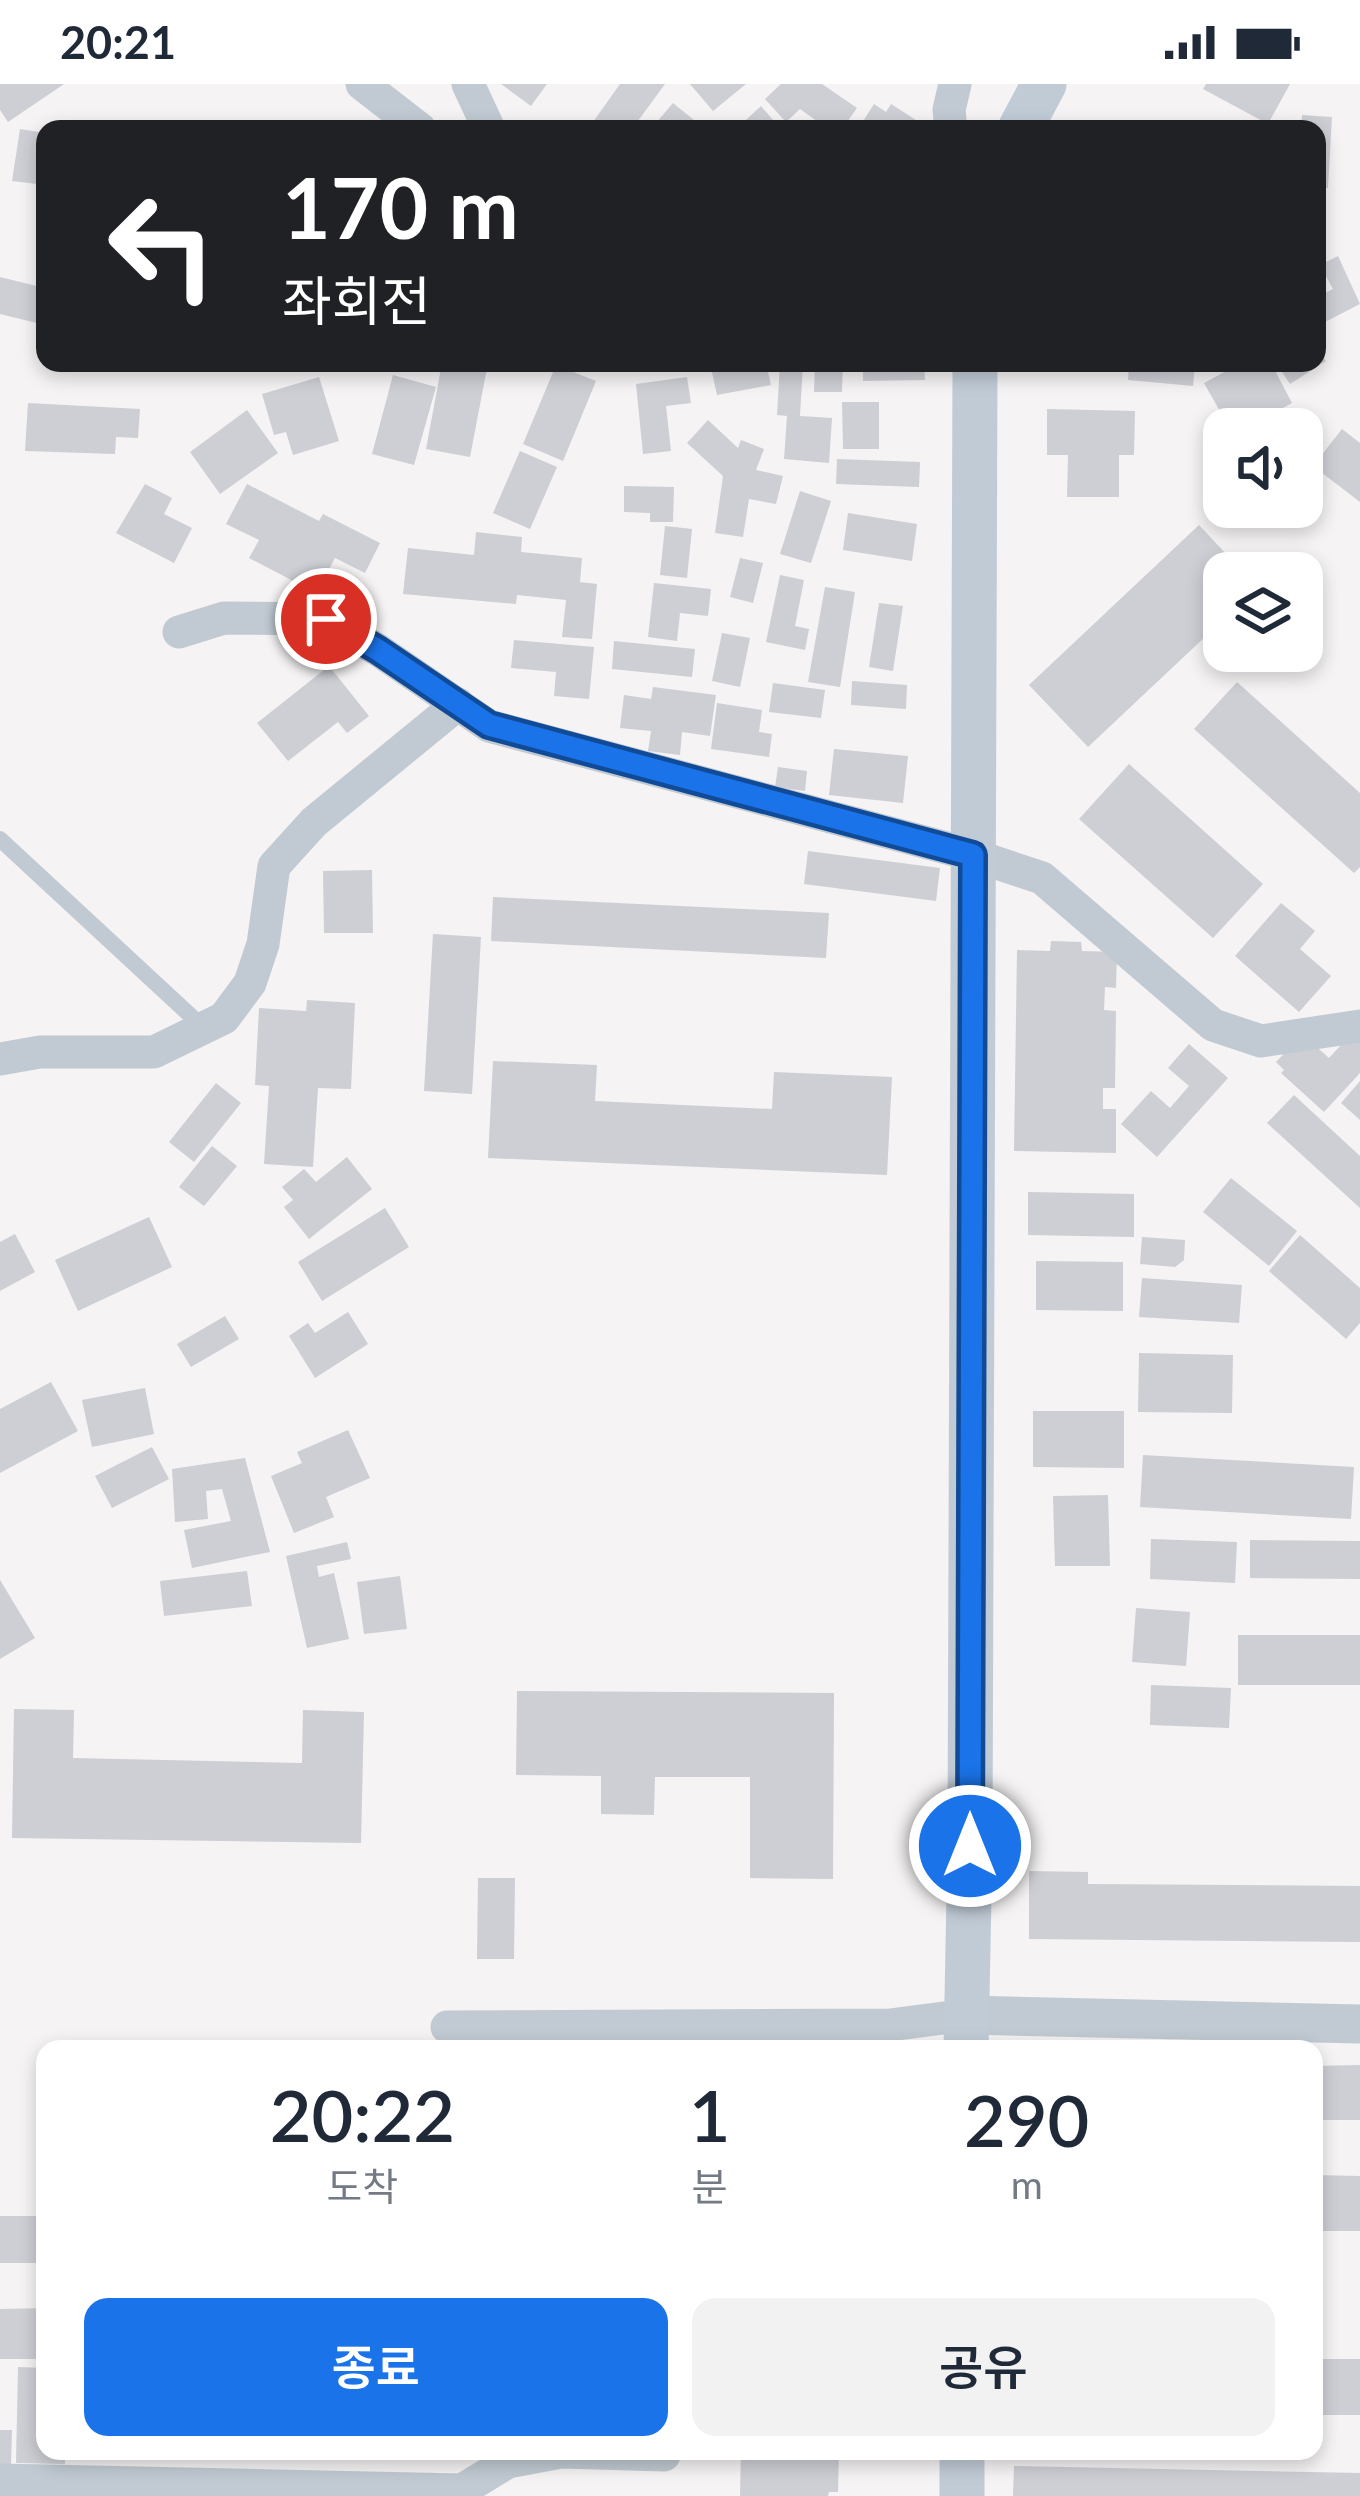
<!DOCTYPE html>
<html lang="ko">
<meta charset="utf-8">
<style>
:root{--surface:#fff;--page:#f2f2f3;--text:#1f2937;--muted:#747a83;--accent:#1a73e8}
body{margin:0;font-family:Lato,"Noto Sans KR",sans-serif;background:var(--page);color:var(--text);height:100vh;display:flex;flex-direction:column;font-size:45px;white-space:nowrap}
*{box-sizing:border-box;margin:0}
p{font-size:39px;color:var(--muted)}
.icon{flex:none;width:66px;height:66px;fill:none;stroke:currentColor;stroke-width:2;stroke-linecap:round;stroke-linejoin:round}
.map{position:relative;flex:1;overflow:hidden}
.side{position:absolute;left:36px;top:1956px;width:1287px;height:420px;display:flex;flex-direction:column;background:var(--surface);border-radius:24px;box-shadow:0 6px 18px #0003}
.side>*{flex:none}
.top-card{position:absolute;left:36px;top:36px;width:1290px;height:252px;border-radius:24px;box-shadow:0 6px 18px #0003;background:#202124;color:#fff;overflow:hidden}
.controls{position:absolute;left:1203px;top:324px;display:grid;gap:24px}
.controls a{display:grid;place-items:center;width:120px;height:120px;border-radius:24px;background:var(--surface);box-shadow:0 6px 18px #0003;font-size:60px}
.pin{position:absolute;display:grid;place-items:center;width:102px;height:102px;color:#fff;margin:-51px;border:6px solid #fff;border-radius:50%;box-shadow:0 3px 12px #0007}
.me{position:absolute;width:132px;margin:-66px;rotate:0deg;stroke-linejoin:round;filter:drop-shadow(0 0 9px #0008)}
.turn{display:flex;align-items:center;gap:42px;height:252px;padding:0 48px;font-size:54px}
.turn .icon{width:156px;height:156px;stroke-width:2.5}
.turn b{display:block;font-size:84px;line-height:102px}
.eta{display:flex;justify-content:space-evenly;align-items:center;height:204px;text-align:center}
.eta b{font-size:72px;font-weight:600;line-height:84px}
.cta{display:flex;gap:24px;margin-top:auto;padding:24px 48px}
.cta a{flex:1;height:138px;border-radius:24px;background:var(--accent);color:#fff;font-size:48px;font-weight:600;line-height:138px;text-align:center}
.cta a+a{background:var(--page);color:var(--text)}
.status{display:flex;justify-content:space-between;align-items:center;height:84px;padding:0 60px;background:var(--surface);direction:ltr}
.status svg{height:33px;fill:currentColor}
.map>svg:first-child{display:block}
.building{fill:#cdcfd5}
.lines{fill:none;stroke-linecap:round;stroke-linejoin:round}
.service{stroke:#c1cad2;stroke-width:16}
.minor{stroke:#c1cad2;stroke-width:33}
.tertiary{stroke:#c1cad2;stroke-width:39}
.secondary{stroke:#c1cbd6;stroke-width:45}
.route-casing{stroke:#114b97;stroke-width:30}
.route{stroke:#1a73e8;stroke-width:21}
</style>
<div class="status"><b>20:21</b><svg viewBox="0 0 49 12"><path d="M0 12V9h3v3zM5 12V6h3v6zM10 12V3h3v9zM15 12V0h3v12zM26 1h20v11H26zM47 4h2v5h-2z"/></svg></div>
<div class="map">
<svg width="1360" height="2412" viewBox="0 0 1360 2412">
<rect width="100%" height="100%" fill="#f5f3f3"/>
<g class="building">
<path d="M0,0H64L8,38L0,26Z"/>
<path d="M501,0H547L531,22Z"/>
<path d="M620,0H665L632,45H588Z"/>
<path d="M690,0H746L713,27Z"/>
<path d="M781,0H822L857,24L842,45H828L800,25L786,38L765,15Z"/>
<path d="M1206,0H1290L1268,40L1203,5Z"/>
<path d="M673,19L705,45H651Z"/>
<path d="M874,20L886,28L891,20L930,45H850L854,38L860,42Z"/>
<path d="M761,22L781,45H736Z"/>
<path d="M1302,31L1332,33L1328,104L1317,103V45H1301Z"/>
<path d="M20,45L45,49V101L12,97Z"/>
<path d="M1338,172L1360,220L1321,240L1317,213L1333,205L1320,181Z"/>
<path d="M0,193L45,204V241L0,230Z"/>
<path d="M1317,264L1326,277L1290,300L1276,279H1317Z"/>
<path d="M442,279L487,284L470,373L426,365Z"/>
<path d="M735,279H766L771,301L717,311L711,284Z"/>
<path d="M780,279H803L800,332L832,334L829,379L784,375L787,332L777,331Z"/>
<path d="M815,279H843L842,308H814Z"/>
<path d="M863,279H924L925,296L863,297Z"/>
<path d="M1083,279H1118V288L1083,286Z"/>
<path d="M1129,279H1195L1193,302L1128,296Z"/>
<path d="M1241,279H1271L1292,319L1244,345H1230L1204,299Z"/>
<path d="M556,281L596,297L563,377L523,360Z"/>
<path d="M393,291L436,303L414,381L372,370Z"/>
<path d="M319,293L339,357L293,371L286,348L274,351L262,310Z"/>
<path d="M687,293L691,319L666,322L671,367L643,370L636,300Z"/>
<path d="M842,318H879V365H843Z"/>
<path d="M28,319L140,325L138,354L116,353L115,370L25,367Z"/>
<path d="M1047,325L1135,327L1134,371H1119V413H1067L1068,371H1047Z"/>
<path d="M247,326L278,369L220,410L190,368Z"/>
<path d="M708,336L738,364L741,356L764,365L756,386L783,392L776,420L749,415L743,453L715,449L723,392L687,359Z"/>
<path d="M1342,345L1360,359V418L1313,382Z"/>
<path d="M520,367L557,383L530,445L493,429Z"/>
<path d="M837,375L920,378L919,403L836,400Z"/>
<path d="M145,400L172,414L164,430L192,444L174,479L116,449Z"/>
<path d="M247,400L319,437L323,430L380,459L365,489L335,474L316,509L249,474L259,456L226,440Z"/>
<path d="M624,402L674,403L673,438H650V429L624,428Z"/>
<path d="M800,407L831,417L811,479L780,470Z"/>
<path d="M848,429L917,440L912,477L843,466Z"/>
<path d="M1199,441L1244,489H1224V535L1088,663L1029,601Z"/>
<path d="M665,442L692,445L687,494L660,491Z"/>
<path d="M476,448L522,453L521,468L582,474L580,498L597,500L592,555L562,553L566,516L517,511L516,520L403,510L408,464L474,471Z"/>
<path d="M740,474L763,479L753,519L730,513Z"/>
<path d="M780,491L804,496L795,542L809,545L805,566L766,558Z"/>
<path d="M654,499L711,505L708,532L680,529L677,557L648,553Z"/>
<path d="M825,503L855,508L840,603L808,598Z"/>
<path d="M879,519L903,522L893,587L869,583Z"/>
<path d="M722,549L750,554L740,603L712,597Z"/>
<path d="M514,556L594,563L589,615L554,612L556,588L511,584Z"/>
<path d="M614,557L695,565L692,593L612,585Z"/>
<path d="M329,582L369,632L347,649L338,638L288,677L257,639Z"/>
<path d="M852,597L907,601L906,625L851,621Z"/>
<path d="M1237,598L1360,709V783L1354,789L1194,645Z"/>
<path d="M773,599L825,606L821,634L769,628Z"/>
<path d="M653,603L716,611L710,652L682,648L680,671L648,667L651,647L620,644L624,611L651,615Z"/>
<path d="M717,619L762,626L759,648L772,650L769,673L711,665Z"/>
<path d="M834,665L908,672L903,719L829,711Z"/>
<path d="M1129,680L1263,800L1213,854L1079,735Z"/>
<path d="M778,683L807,687L805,707L775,703Z"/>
<path d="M808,767L940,784L936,817L804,800Z"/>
<path d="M372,786L373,849H324L323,787Z"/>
<path d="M493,813L829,829L826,874L491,857Z"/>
<path d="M1281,819L1315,847L1300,865L1331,892L1299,928L1235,872Z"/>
<path d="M433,850L481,853L472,1010L424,1007Z"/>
<path d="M1051,857L1081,858L1082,867L1117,868L1116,904L1105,903L1104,926L1116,927L1115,1004H1103V1025H1116V1069L1014,1067L1017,866L1050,867Z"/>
<path d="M307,916L355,919L351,1005L318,1004L313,1083L264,1080L269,1002L255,1001L259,924L306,927Z"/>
<path d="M1352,949L1360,956V989L1324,1028L1281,989L1284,986L1276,978L1298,955L1310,957L1329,974Z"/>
<path d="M1189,960L1228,994L1157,1073L1121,1040L1151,1007L1170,1024L1189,1002L1168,984Z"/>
<path d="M493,977L597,981L595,1017L772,1025L774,988L892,993L887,1091L488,1074Z"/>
<path d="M1360,997V1036L1341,1019Z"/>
<path d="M216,999L241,1019L194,1078L169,1058Z"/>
<path d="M1294,1011L1360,1072V1124L1267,1039Z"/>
<path d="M212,1062L237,1082L204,1122L179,1103Z"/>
<path d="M347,1073L372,1105L309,1155L284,1123L293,1116L282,1103L304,1085L316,1098Z"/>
<path d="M1231,1094L1297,1147L1269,1182L1203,1128Z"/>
<path d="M1028,1108L1134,1110V1153L1028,1151Z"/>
<path d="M385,1124L409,1163L322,1217L298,1178Z"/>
<path d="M149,1133L172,1183L78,1227L55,1176Z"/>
<path d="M15,1150L35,1188L0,1207V1158Z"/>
<path d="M1300,1151L1360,1204V1239L1346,1255L1269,1187Z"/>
<path d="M1142,1153L1185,1156L1184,1176L1175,1183L1140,1180Z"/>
<path d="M1036,1177L1123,1178V1227L1036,1226Z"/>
<path d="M1142,1194L1242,1201L1239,1239L1139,1233Z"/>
<path d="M348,1228L368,1260L315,1294L289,1252L308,1239L315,1249Z"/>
<path d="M225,1232L239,1255L191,1283L177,1260Z"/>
<path d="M1139,1269L1233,1271L1232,1329L1138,1328Z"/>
<path d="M51,1298L78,1347L0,1389V1325Z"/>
<path d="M145,1304L154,1350L92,1363L82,1316Z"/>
<path d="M1033,1327H1124V1384L1033,1383Z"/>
<path d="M348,1346L370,1394L326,1413L334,1433L294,1449L271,1392L302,1379L297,1368Z"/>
<path d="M152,1363L169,1395L112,1424L95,1392Z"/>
<path d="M1143,1371L1354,1383L1351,1435L1140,1423Z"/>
<path d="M245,1374L270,1468L192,1484L184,1446L231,1437L222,1405L206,1407L208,1435L175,1438L172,1385Z"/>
<path d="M1108,1411L1110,1482H1055L1053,1412Z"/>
<path d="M1151,1455L1237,1458L1235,1499L1150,1495Z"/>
<path d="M1250,1456L1360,1457V1495L1250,1494Z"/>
<path d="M347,1458L351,1475L317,1482L319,1493L334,1489L349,1555L307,1564L286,1472Z"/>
<path d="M247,1487L252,1522L164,1532L160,1497Z"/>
<path d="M400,1492L407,1545L364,1550L357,1498Z"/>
<path d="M0,1496L35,1554L0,1575Z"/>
<path d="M1136,1524L1190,1528L1186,1582L1132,1578Z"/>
<rect x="1238" y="1551" width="122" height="50"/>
<path d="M1151,1601L1231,1604L1229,1644L1150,1641Z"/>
<path d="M517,1607L834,1609L833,1795L750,1794V1693H655L654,1731L601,1730V1692L516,1691Z"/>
<path d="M14,1625L74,1626L73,1674L302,1679L303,1626L364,1628L361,1759L12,1754Z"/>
<path d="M1029,1787L1088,1788V1800L1360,1802V1858L1029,1855Z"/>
<path d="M478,1794H515L514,1875H477Z"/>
<path d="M1360,1981V2036H1314V1982Z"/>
<path d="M1314,2091L1360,2092V2147H1314Z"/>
<rect x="0" y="2132" width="45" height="47"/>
<path d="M45,2224V2275H0V2225Z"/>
<rect x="1314" y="2275" width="46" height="56"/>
<path d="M18,2283L45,2284V2367H65V2380L16,2379Z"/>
<path d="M0,2346H12L11,2381H0Z"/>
<path d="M741,2367H839L838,2408H829L828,2412H740Z"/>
<path d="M1014,2382L1360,2389V2412H1013Z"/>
</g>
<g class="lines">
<path class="service" d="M0,755L205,945"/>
<g class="minor">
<path d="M362,0L420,45"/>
<path d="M468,0L489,45"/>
<path d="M951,45L949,26L955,0"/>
<path d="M179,548L224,534L325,535L378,566L489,642L973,771L1042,794L1213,941L1261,957L1360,942"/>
<path d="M0,975L40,968H154L224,934L250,899L263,860L274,782L314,738L458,620"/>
<path d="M447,1943L890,1941L966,1931"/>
<path d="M0,2396L462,2406L508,2378L561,2368L664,2371"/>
</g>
<path class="tertiary" d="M966,1931L1360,1940"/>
<g class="secondary">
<path d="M1020,45L1044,0"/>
<path d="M966,1965L970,1761L975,279"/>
<path d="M962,2412V2367"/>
</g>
</g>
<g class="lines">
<defs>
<path id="route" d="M326,535L378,566L489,641L973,771L970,1762"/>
</defs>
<use href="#route" class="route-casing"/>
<use href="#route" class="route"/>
</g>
</svg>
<div class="controls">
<a><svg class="icon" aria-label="sound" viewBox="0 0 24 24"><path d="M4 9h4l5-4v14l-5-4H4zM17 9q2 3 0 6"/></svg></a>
<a><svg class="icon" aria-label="layers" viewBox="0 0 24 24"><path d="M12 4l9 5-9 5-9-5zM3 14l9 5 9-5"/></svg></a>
</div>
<div class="pin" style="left:326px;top:535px;background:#d93025"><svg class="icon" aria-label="arrive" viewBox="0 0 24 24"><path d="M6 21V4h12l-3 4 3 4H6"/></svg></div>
<svg class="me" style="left:970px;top:1762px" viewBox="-20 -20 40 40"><circle r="17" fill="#1a73e8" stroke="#fff" stroke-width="3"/><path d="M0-11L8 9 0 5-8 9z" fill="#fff"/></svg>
<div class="top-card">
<div class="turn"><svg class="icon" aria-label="left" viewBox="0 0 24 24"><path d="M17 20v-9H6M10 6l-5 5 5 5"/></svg><div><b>170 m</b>좌회전</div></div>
</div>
<section class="side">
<div class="eta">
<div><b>20:22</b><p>도착</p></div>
<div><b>1</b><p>분</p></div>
<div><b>290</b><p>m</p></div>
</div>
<div class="cta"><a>종료</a><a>공유</a></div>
</section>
</div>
